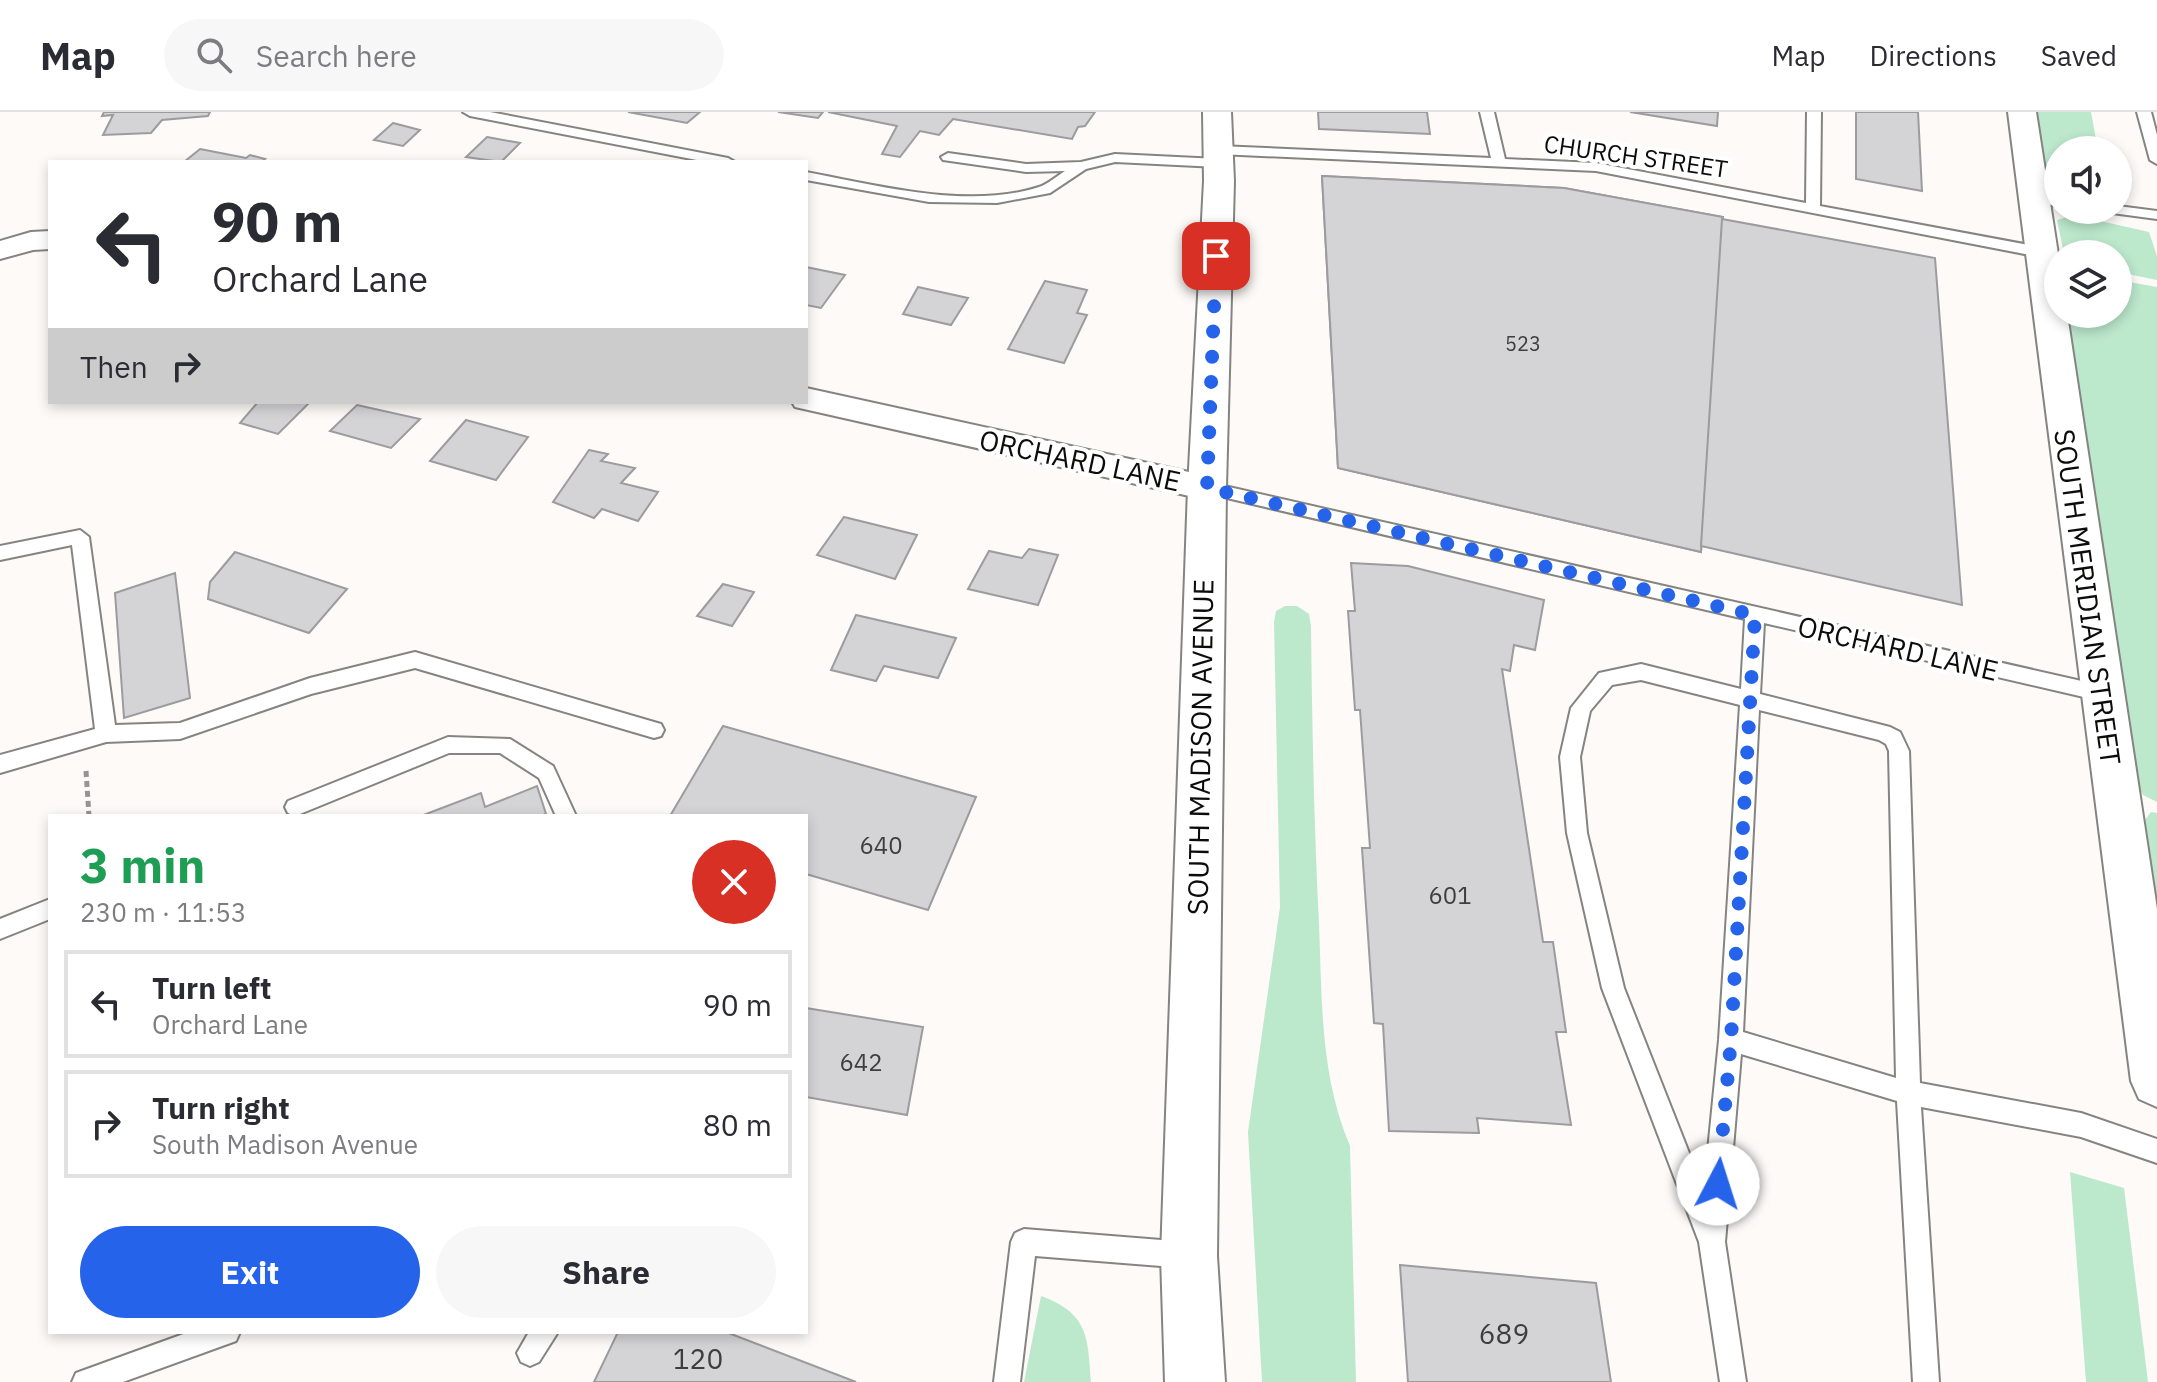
<!DOCTYPE html>
<meta charset="utf-8">
<style>
:root{--surface:#fff;--page:#f7f7f7;--text:#2b2b33;--muted:#7c7c81;--line:#e1e1e2;--accent:#2563eb}
body{margin:0;font-family:"IBM Plex Sans",sans-serif;background:var(--page);color:var(--text);height:100vh;display:flex;flex-direction:column;font-size:30px;white-space:nowrap}
*{box-sizing:border-box;margin:0}
p{font-size:26px;color:var(--muted)}
.icon{flex:none;width:44px;height:44px;fill:none;stroke:currentColor;stroke-width:2;stroke-linecap:round;stroke-linejoin:round}
.map{position:relative;flex:1;overflow:hidden}
.sheet{position:absolute;left:48px;top:702px;width:760px;height:520px;display:flex;flex-direction:column;background:var(--surface);border-radius:0px;box-shadow:0 4px 12px #0003}
.sheet>*{flex:none}
.guide{position:absolute;left:48px;top:48px;width:760px;height:244px;border-radius:0px;box-shadow:0 4px 12px #0003;background:#fff;color:var(--text);overflow:hidden}
.buttons{position:absolute;left:2044px;top:24px;display:grid;gap:16px}
.buttons a{display:grid;place-items:center;width:88px;height:88px;border-radius:50%;background:var(--surface);box-shadow:0 4px 12px #0003;font-size:40px}
.pin{position:absolute;display:grid;place-items:center;width:68px;height:68px;color:#fff;margin:-34px;border-radius:16px;box-shadow:0 4px 12px #0006}
.me{position:absolute;width:88px;margin:-44px;rotate:5deg;stroke-linejoin:round;filter:drop-shadow(0 0 6px #0008)}
.turn{display:flex;align-items:center;gap:28px;height:168px;padding:0 32px;font-size:36px}
.turn .icon{width:104px;height:104px;stroke-width:2.5}
.turn b{display:block;font-size:56px;line-height:68px}
.then{display:flex;align-items:center;height:76px;padding:0 32px;background:#0003;gap:16px;font-size:30px}
.round{display:grid;place-items:center;flex:none;width:84px;height:84px;border-radius:42px;background:var(--page)}
.head{display:flex;align-items:center;justify-content:space-between;height:136px;padding:0 32px}
h1{font-size:48px;font-weight:700;line-height:60px;color:#1e9e55}
.primary-button{display:flex;gap:16px;margin-top:auto;padding:16px 32px}
.primary-button a{flex:1;height:92px;border-radius:48px;background:var(--accent);color:#fff;font-size:32px;font-weight:700;line-height:92px;text-align:center}
.primary-button a+a{background:var(--page);color:var(--text)}
ul{padding:0;list-style:none}
li{display:flex;align-items:center;gap:24px;height:108px;margin:0 16px 12px;padding:0 16px;border:4px solid var(--line);border-radius:0px}
li div{flex:1}
li b{display:block;font-size:30px}
li em{font-style:normal}
header{display:flex;align-items:center;gap:48px;box-sizing:border-box;height:112px;padding:0 40px;background:var(--surface);border-bottom:2px solid var(--line)}
header strong{font-size:38px}
nav{display:flex;gap:44px;margin-inline-start:auto;font-size:28px}
.search{width:560px;height:72px;background:var(--page);display:flex;align-items:center;gap:20px;box-sizing:border-box;padding:0 28px;border-radius:44px;color:var(--muted);font-size:30px}
.map>svg:first-child{display:block}
.green{fill:#bce8cc}
.building{fill:#d4d3d6;stroke:#9c9b9e;stroke-width:2;fill-rule:evenodd}
.lines{fill:none;stroke-linecap:round;stroke-linejoin:round}
.lane-casing{stroke:#868481;stroke-width:4}
.street-casing{stroke:#868481;stroke-width:4}
.secondary-casing{stroke:#868481;stroke-width:4}
.path{stroke:#969493;stroke-width:5;stroke-dasharray:6 4;stroke-linecap:butt}
.lane{fill:#fff;fill-rule:evenodd}
.street{fill:#fff;fill-rule:evenodd}
.secondary{fill:#fff;fill-rule:evenodd}
.route{stroke:#2563eb;stroke-width:14;stroke-dasharray:0 25.2}
.labels{text-anchor:middle;dominant-baseline:central;stroke-width:8;stroke-linejoin:round;paint-order:stroke}
.far-number-label{font-size:20px;fill:#3e3e3e}
.far-street-label{font-size:24px;fill:#0c0c0b;stroke:#fff}
.number-label{font-size:24px;fill:#3e3e3e}
.street-label{font-size:28px;fill:#0c0c0b;stroke:#fff}
.near-number-label{font-size:28px;fill:#3e3e3e}
</style>
<header>
<strong>Map</strong>
<div class="search"><svg class="icon" aria-label="search" viewBox="0 0 24 24"><circle cx="10" cy="10" r="6"/><path d="M15 15l6 6"/></svg>Search here</div>
<nav><a>Map</a><a>Directions</a><a>Saved</a></nav>
</header>
<div class="map">
<svg width="2157" height="1270" viewBox="0 0 2157 1270">
<rect width="100%" height="100%" fill="#fdfaf8"/>
<g class="green">
<path d="M2034,0H2091L2098,38H2058V77L2046,68Z"/>
<path d="M2074,103L2149,120L2157,144V168L2118,160V142H2064L2057,108Z"/>
<path d="M2118,168L2157,175V690L2143,683L2137,672L2063,202H2118Z"/>
<path d="M1285,494H1297L1309,502L1311,514C1312,613 1314,713 1319,812C1322,887 1320,964 1350,1034L1356,1270H1262L1248,1020L1280,795L1274,510L1276,499Z"/>
<path d="M2151,700L2157,701V789L2145,708Z"/>
<path d="M2070,1060L2124,1076L2148,1270H2086Z"/>
<path d="M1041,1184C1088,1201 1088,1225 1091,1270H1024Z"/>
</g>
<g class="building">
<path d="M104,0H210L208,4L162,8L151,21L103,23L113,3L102,4Z"/>
<path d="M628,0H700L687,11Z"/>
<path d="M778,0H823L818,6Z"/>
<path d="M828,0H1095L1085,14L1078,15L1072,27L953,7L939,23L920,19L900,45L882,42L897,14Z"/>
<path d="M1318,0H1427L1430,22L1319,17Z"/>
<path d="M1630,0H1718L1717,14Z"/>
<path d="M1856,0H1918L1922,79L1856,67Z"/>
<path d="M393,11L420,18L403,34L374,28Z"/>
<path d="M487,25L520,31L501,50L466,45Z"/>
<path d="M200,37L246,46L250,43L265,47L261,50H184Z"/>
<path d="M1322,64L1564,76L1723,105L1701,440L1338,356ZM1451,134L1568,139L1642,154L1656,165L1637,321L1621,328L1487,298L1458,276L1438,141Z"/>
<path d="M1322,64L1564,76L1723,105L1701,440L1338,356Z"/>
<path d="M1722,107L1935,146L1962,493L1701,434Z"/>
<path d="M806,155L845,163L821,196L806,193Z"/>
<path d="M1045,169L1087,178L1077,201L1087,203L1064,251L1008,237Z"/>
<path d="M918,175L968,186L951,213L903,202Z"/>
<path d="M258,290H310L278,322L240,311Z"/>
<path d="M357,293L420,307L391,336L330,319Z"/>
<path d="M466,308L528,325L496,368L430,349Z"/>
<path d="M589,338L608,342L601,349L635,356L621,371L658,380L638,409L602,397L594,406L553,390Z"/>
<path d="M844,405L917,423L895,467L817,443Z"/>
<path d="M1029,437L1058,443L1038,493L968,477L989,439L1022,446Z"/>
<path d="M235,440L347,477L309,521L208,487L210,470Z"/>
<path d="M1351,451L1408,454L1544,488L1535,538L1514,533L1510,559L1502,557L1543,830H1553L1566,920H1556L1571,1013L1477,1006L1479,1021L1389,1019L1383,912L1374,911L1362,736H1370L1360,598H1355L1348,499H1355Z"/>
<path d="M175,461L190,586L124,606L115,481Z"/>
<path d="M723,472L754,480L732,514L697,504Z"/>
<path d="M856,503L956,526L938,566L884,554L876,569L831,558Z"/>
<path d="M723,614L976,685L928,798L806,762V704H670Z"/>
<path d="M537,674L546,702L541,704H421L481,681L485,695Z"/>
<path d="M806,896L923,915L907,1003L806,985Z"/>
<path d="M1400,1153L1596,1171L1611,1270H1408Z"/>
<path d="M618,1220H726L856,1270H594Z"/>
</g>
<g class="lines">
<defs>
<g id="lane">
<path d="M463,0H490L728,46L735,50H707L470,4Z"/>
<path d="M1480,0H1494L1505,47L1596,51L1806,91L1807,0H1821L1820,94L2040,135L2047,140L2040,145L1596,59L1219,42L1212,38L1219,34L1491,46Z"/>
<path d="M2137,0H2151L2157,23V52L2150,48Z"/>
<path d="M948,41L1026,52L1081,50L1115,42L1218,47L1225,51L1218,55L1115,50L1086,57L1050,81L997,91L929,90L806,68V60C877,73 968,98 1039,75C1048,72 1057,64 1065,59L1026,60L943,48L941,45Z"/>
<path d="M2033,82L2058,86V94L2028,89V83Z"/>
<path d="M2118,94L2157,99V107L2112,101L2110,98H2118Z"/>
<path d="M1207,370L2108,575L2111,581L2108,587L2101,589L1764,511L1760,582L1890,615L1900,620L1909,639L1920,971L2081,1001L2157,1027V1051L2081,1025L1921,995L1939,1270H1913L1897,989L1741,942L1725,1130L1746,1270H1720L1699,1130L1602,876L1567,721L1560,645L1571,596L1599,561L1641,552L1741,577L1745,507L1201,380L1198,376L1201,372ZM1641,568L1740,593L1719,928L1704,1079L1624,876L1587,721L1580,645L1590,599L1612,573ZM1759,598L1879,628L1886,632L1889,639L1896,966L1743,920Z"/>
<path d="M80,418L89,425L115,613L180,611L310,566L415,540L654,610L661,612L664,618L661,624L654,626L415,556L311,582L180,627L106,630L0,661V643L95,617L72,433L0,448V434Z"/>
<path d="M448,625L510,627L553,654L576,704H556L539,666L500,641H449L295,704L288,701L285,695L288,689Z"/>
<path d="M50,787V807L0,827V807Z"/>
<path d="M1024,1117L1186,1130L1195,1134L1199,1143L1195,1152L1186,1156L1035,1144L1020,1270H994L1011,1130L1015,1121Z"/>
<path d="M189,1220H240L236,1229L123,1270H72L76,1261Z"/>
<path d="M529,1220H558L539,1250L530,1254L521,1250L517,1241Z"/>
</g>
<g id="street">
<path d="M50,119V137L33,138L0,147V129L31,120Z"/>
<path d="M806,276L1207,364L1219,367L1224,376L1219,385L1207,388L795,295L792,290H806Z"/>
</g>
<g id="secondary">
<path d="M1203,0H1231L1234,69L1226,376L1217,1144L1225,1270H1165L1161,1144L1188,376L1204,69Z"/>
<path d="M2008,0H2036L2058,142V202H2067L2157,797V995L2139,987L2131,969Z"/>
</g>
</defs>
<use href="#lane" class="lane-casing"/>
<use href="#street" class="street-casing"/>
<use href="#secondary" class="secondary-casing"/>
<path class="path" d="M86,659L89,704"/>
<use href="#lane" class="lane"/>
<use href="#street" class="street"/>
<use href="#secondary" class="secondary"/>
</g>
<g class="lines">
<path class="route" d="M1216,144L1207,376L1755,503L1731,928L1718,1072"/>
</g>
<g class="labels">
<g class="far-number-label">
<text x="1523" y="231">523</text>
</g>
<g class="far-street-label">
<text transform="translate(1636 44) rotate(8)">CHURCH STREET</text>
</g>
<g class="number-label">
<text x="881" y="733">640</text>
<text x="1450" y="783">601</text>
<text x="861" y="950">642</text>
</g>
<g class="street-label">
<text transform="translate(1080 348) rotate(12)">ORCHARD LANE</text>
<text transform="translate(2088 485) rotate(82)">SOUTH MERIDIAN STREET</text>
<text transform="translate(1898 536) rotate(13)">ORCHARD LANE</text>
<text transform="translate(1200 635) rotate(-89)">SOUTH MADISON AVENUE</text>
</g>
<g class="near-number-label">
<text x="1504" y="1221">689</text>
<text x="698" y="1246">120</text>
</g>
</g>
</svg>
<div class="buttons">
<a><svg class="icon" aria-label="sound" viewBox="0 0 24 24"><path d="M4 9h4l5-4v14l-5-4H4zM17 9q2 3 0 6"/></svg></a>
<a><svg class="icon" aria-label="layers" viewBox="0 0 24 24"><path d="M12 4l9 5-9 5-9-5zM3 14l9 5 9-5"/></svg></a>
</div>
<div class="pin" style="left:1216px;top:144px;background:#d93025"><svg class="icon" aria-label="arrive" viewBox="0 0 24 24"><path d="M6 21V4h12l-3 4 3 4H6"/></svg></div>
<svg class="me" style="left:1718px;top:1072px" viewBox="-20 -20 40 40"><circle r="19" fill="#fff"/><path d="M0-13L10 11 0 6-10 11z" fill="#2563eb"/></svg>
<div class="guide">
<div class="turn"><svg class="icon" aria-label="left" viewBox="0 0 24 24"><path d="M17 20v-9H6M10 6l-5 5 5 5"/></svg><div><b>90 m</b>Orchard Lane</div></div>
<div class="then">Then<svg class="icon" aria-label="right" viewBox="0 0 24 24"><path d="M7 20v-9h11M14 6l5 5-5 5"/></svg></div>
</div>
<section class="sheet">
<div class="head"><div><h1>3 min</h1><p>230 m · 11:53</p></div><a class="round" style="background:#d93025;color:#fff"><svg class="icon" aria-label="close" viewBox="0 0 24 24"><path d="M6 6l12 12M18 6L6 18"/></svg></a></div>
<ul>
<li><svg class="icon" aria-label="left" viewBox="0 0 24 24"><path d="M17 20v-9H6M10 6l-5 5 5 5"/></svg><div><b>Turn left</b><p>Orchard Lane</p></div><em>90 m</em></li>
<li><svg class="icon" aria-label="right" viewBox="0 0 24 24"><path d="M7 20v-9h11M14 6l5 5-5 5"/></svg><div><b>Turn right</b><p>South Madison Avenue</p></div><em>80 m</em></li>
</ul>
<div class="primary-button"><a>Exit</a><a>Share</a></div>
</section>
</div>
